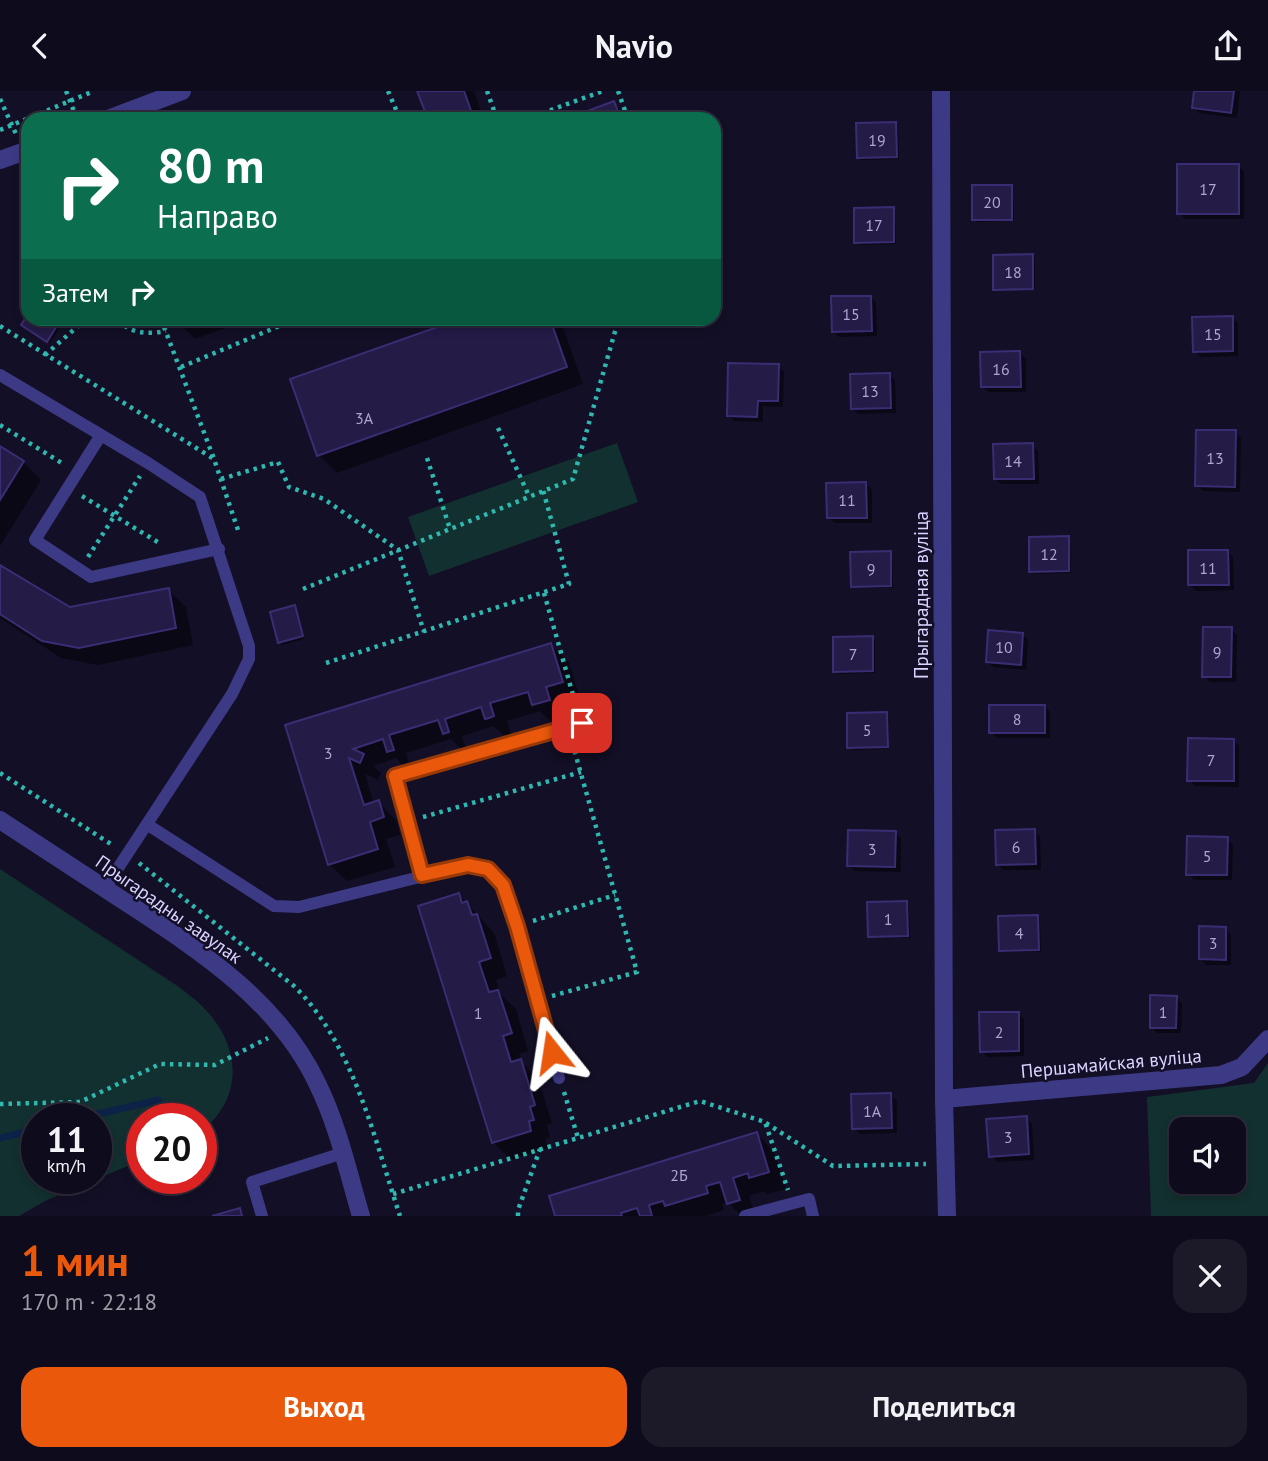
<!DOCTYPE html>
<html lang="ru">
<meta charset="utf-8">
<style>
:root{--surface:#0e0b1c;--page:#1c1929;--text:#f1f3f6;--muted:#9b9ba3;--line:#2e2b3b;--accent:#ea580c}
body{margin:0;font-family:"PT Sans",sans-serif;background:var(--page);color:var(--text);height:100vh;display:flex;flex-direction:column;font-size:26px;white-space:nowrap}
*{box-sizing:border-box;margin:0}
p{font-size:23px;color:var(--muted)}
.icon{flex:none;width:38px;height:38px;fill:none;stroke:currentColor;stroke-width:2;stroke-linecap:round;stroke-linejoin:round}
.map{position:relative;height:1125px;overflow:hidden}
.details{display:flex;flex-direction:column;background:var(--surface);flex:1}
.details>*{flex:none}
.banner{position:absolute;left:21px;top:21px;width:700px;height:214px;border-radius:21px;box-shadow:0 4px 10px #0003,0 0 0 2px var(--line);background:#0b6e4f;color:#fff;overflow:hidden}
.tools{position:absolute;left:1169px;top:1026px;display:grid;gap:14px}
.tools a{display:grid;place-items:center;width:77px;height:77px;border-radius:14px;background:var(--surface);box-shadow:0 4px 10px #0003,0 0 0 2px var(--line);font-size:35px}
.speed{position:absolute;left:21px;top:1012px;display:flex;gap:14px;font-size:35px;font-weight:700;text-align:center}
.speed>*{display:grid;place-content:center;width:91px;height:91px;border-radius:50%;background:var(--surface);box-shadow:0 4px 10px #0003,0 0 0 2px var(--line);line-height:1}
.speed small{font-size:18px;font-weight:400}
.speed .limit{border:10px solid #d22;background:#fff;color:#111}
.pin{position:absolute;display:grid;place-items:center;width:60px;height:60px;color:#fff;margin:-30px;border-radius:14px;box-shadow:0 4px 10px #0006}
.me{position:absolute;width:77px;margin:-38px;rotate:345deg;stroke-linejoin:round;filter:drop-shadow(0 0 5px #0008)}
.turn{display:flex;align-items:center;gap:24px;height:147px;padding:0 21px;font-size:32px}
.turn .icon{width:91px;height:91px;stroke-width:2.5}
.turn b{display:block;font-size:49px;line-height:60px}
.then{display:flex;align-items:center;height:66px;padding:0 21px;background:#0003;gap:14px;font-size:26px}
.round{display:grid;place-items:center;flex:none;width:74px;height:74px;border-radius:21px;background:var(--page)}
.overview{display:flex;align-items:center;justify-content:space-between;height:119px;padding:0 21px}
h1{font-size:42px;font-weight:700;line-height:52px;color:var(--accent)}
.action{display:flex;gap:14px;margin-top:auto;padding:14px 21px}
.action a{flex:1;height:80px;border-radius:21px;background:var(--accent);color:#fff;font-size:28px;font-weight:700;line-height:80px;text-align:center}
.action a+a{background:var(--page);color:var(--text)}
header{display:flex;justify-content:space-between;align-items:center;height:91px;padding:0 21px;background:var(--surface);font-size:32px;font-weight:700}
.map>svg:first-child{display:block}
.green{fill:#12302f;fill-rule:evenodd}
.shadow{fill:#0007}
.lines{fill:none;stroke-linecap:round;stroke-linejoin:round}
.stream{stroke:#0c2248;stroke-width:7}
.building{fill:#241b47;stroke:#3b2d73;stroke-width:2}
.path{stroke:#2fb8b0;stroke-width:4.5;stroke-dasharray:3.5 5;stroke-linecap:butt}
.service{stroke:#3d3a85;stroke-width:12}
.minor{stroke:#3d3a85;stroke-width:18}
.tertiary{stroke:#3d3a85;stroke-width:18}
.route-casing{stroke:#983908;stroke-width:18}
.route{stroke:#ea580c;stroke-width:12}
.labels{text-anchor:middle;dominant-baseline:central;stroke-width:5;stroke-linejoin:round;paint-order:stroke}
.number-label{font-size:16px;fill:#aca6d1}
.street-label{font-size:19px;fill:#d9d4ff;stroke:#130f26}
</style>
<header><svg class="icon" aria-label="back" viewBox="0 0 24 24"><path d="M15 5l-7 7 7 7"/></svg>Navio<svg class="icon" aria-label="share" viewBox="0 0 24 24"><path d="M12 15V3M7 8l5-5 5 5M5 13v7h14v-7"/></svg></header>
<div class="map">
<svg width="1268" height="1125" viewBox="0 0 1268 1125">
<rect width="100%" height="100%" fill="#130f26"/>
<g class="green">
<path d="M617,352L638,411L429,485L408,426Z"/>
<path d="M0,778L176,894C185,901 194,907 202,915C240,952 246,1006 201,1040V1027H142V1069L47,1109L19,1125H0ZM96,1027V1087H37V1027Z"/>
<path d="M1268,972V1125H1151L1147,1006L1254,992ZM1181,1038H1234V1090H1181Z"/>
</g>
<g class="shadow">
<path d="M419,0H474L484,28H430Z"/>
<path d="M1196,0H1240L1237,27L1199,22L1193,16Z"/>
<path d="M614,12L630,28H571Z"/>
<path d="M896,33L898,35L899,68L861,69L858,66Z"/>
<path d="M1238,75L1244,80V128H1185L1179,122Z"/>
<path d="M1011,95L1013,98L1014,130L977,131L974,129Z"/>
<path d="M893,118L895,121L896,153L859,154L856,152Z"/>
<path d="M1032,164L1035,167V199L998,200L995,198Z"/>
<path d="M870,206L876,212L877,245L839,246L833,240Z"/>
<path d="M28,226L58,228L63,231L50,252L26,236Z"/>
<path d="M1232,227L1238,232V265L1201,266L1195,260Z"/>
<path d="M176,228H249L195,248Z"/>
<path d="M465,228H560L583,293L337,382L319,364L292,290Z"/>
<path d="M1020,262L1026,268V301H989L983,296Z"/>
<path d="M778,275L784,281L783,316L763,315V331L734,330L728,324Z"/>
<path d="M889,283L895,289L896,322L858,323L852,317Z"/>
<path d="M1235,341L1241,347L1240,401L1203,400L1197,394Z"/>
<path d="M1032,354L1038,360L1039,393H1001L995,388Z"/>
<path d="M0,357L23,371L41,389L0,455Z"/>
<path d="M866,393L872,399V432H835L829,427Z"/>
<path d="M1068,447L1070,449L1071,482L1033,483L1031,480Z"/>
<path d="M1227,460L1233,466L1234,499L1196,500L1190,494Z"/>
<path d="M890,462L892,464L893,497H855L853,495Z"/>
<path d="M0,476L70,518L168,499L186,516L193,554L98,574L61,567L0,527Z"/>
<path d="M294,516L304,548L282,554L280,551Z"/>
<path d="M1231,538L1237,544L1236,591H1210L1204,585Z"/>
<path d="M1022,543L1028,549L1026,579L993,576L987,570Z"/>
<path d="M872,547L875,549V582L838,583L835,580Z"/>
<path d="M551,554L569,571L580,608L563,614L566,626L551,631L540,620L507,630L511,643L504,645L494,635L462,645L466,658L462,659L451,648L406,662L410,676L406,678L396,667L373,675L381,682L378,689L365,683L374,713L378,711L396,729L400,744L386,748L395,776L347,790L329,773L287,635Z"/>
<path d="M1044,615L1050,621V647H997L991,641Z"/>
<path d="M886,623L889,625V658L852,659L849,656Z"/>
<path d="M1233,649L1239,655V696L1195,695L1189,689Z"/>
<path d="M1035,740L1040,746L1041,779H1003L997,773Z"/>
<path d="M895,742L901,747V781L855,780L849,775Z"/>
<path d="M1227,748L1233,754L1232,789H1194L1188,783Z"/>
<path d="M459,804L494,842L507,885L496,889L500,903L516,918L528,960L519,963L522,972L538,988L552,1032L547,1034L550,1046L545,1048L548,1057L511,1069L493,1051Z"/>
<path d="M907,812L909,814L910,847H872L870,845Z"/>
<path d="M1038,826L1040,828L1041,861H1003L1001,859Z"/>
<path d="M1226,838L1231,844V874H1206L1201,868Z"/>
<path d="M1176,906L1182,912L1181,942H1157L1151,936Z"/>
<path d="M1018,922L1024,928V965L987,966L982,960Z"/>
<path d="M891,1004L897,1010V1042L860,1043L854,1037Z"/>
<path d="M1026,1027L1032,1033L1034,1069L997,1071L991,1065Z"/>
<path d="M757,1043L774,1061L786,1098L768,1103L764,1100L749,1105L755,1125H741L728,1111L722,1113L724,1119L706,1125H557Z"/>
</g>
<g class="lines">
<g class="stream">
<path d="M81,1027L158,1009"/>
<path d="M0,1047L37,1038"/>
</g>
</g>
<g class="building">
<path d="M417,0H464L474,28H428Z"/>
<path d="M1194,0H1234L1231,22L1192,17Z"/>
<path d="M614,10L621,28H566Z"/>
<path d="M896,31L897,66L857,67L856,32Z"/>
<rect x="1177" y="73" width="62" height="50"/>
<rect x="972" y="94" width="40" height="35"/>
<path d="M894,116V151L854,152V117Z"/>
<path d="M1033,163V198L993,199V164Z"/>
<path d="M831,205H871L872,240L832,241Z"/>
<path d="M28,223V228H61L47,251L21,234Z"/>
<path d="M1233,225V260L1193,261L1192,226Z"/>
<path d="M460,228H550L567,276L317,365L290,288Z"/>
<path d="M1020,260L1021,296H981L980,261Z"/>
<path d="M728,272L779,273L778,310H758L757,326L727,325Z"/>
<path d="M890,282L891,317L851,318L850,283Z"/>
<path d="M1196,339H1236L1235,396L1195,395Z"/>
<path d="M1033,352L1034,388H994L993,353Z"/>
<path d="M0,355L24,370L0,409Z"/>
<path d="M866,391L867,427H827L826,392Z"/>
<path d="M1069,445V480L1029,481V446Z"/>
<path d="M1188,459H1228L1229,494H1188Z"/>
<path d="M891,460V495L851,496L850,461Z"/>
<path d="M0,474L70,516L169,497L176,537L79,557L42,550L0,523Z"/>
<path d="M295,514L303,545L278,552L270,521Z"/>
<path d="M1203,536H1232L1231,586H1202Z"/>
<path d="M988,539L1023,542L1021,574L986,571Z"/>
<path d="M873,545V580L833,581V546Z"/>
<path d="M551,552L563,591L546,596L550,609L532,614L528,601L490,612L494,625L489,627L485,628L481,616L445,628L449,641L443,643L438,629L389,644L394,659L390,660L387,661L383,648L353,658L364,663L360,672L349,667L364,714L379,709L384,726L370,731L378,758L328,774L285,634Z"/>
<rect x="989" y="614" width="56" height="28"/>
<path d="M887,621L888,656L847,657V622Z"/>
<path d="M1188,647L1234,648V690H1187Z"/>
<path d="M1035,738L1036,773L996,774L995,739Z"/>
<path d="M848,739L896,740L895,776L847,775Z"/>
<path d="M1187,745L1228,746L1227,784H1186Z"/>
<path d="M459,802L462,812L467,810L472,824L477,823L491,867L479,871L489,901L498,899L512,942L503,945L511,971L521,968L535,1014L530,1016L534,1029L529,1030L531,1040L492,1052L418,815Z"/>
<path d="M907,810L908,845L868,846L867,811Z"/>
<path d="M1038,824L1039,859L999,860L998,825Z"/>
<path d="M1199,835L1226,836V869L1199,868Z"/>
<path d="M1150,904L1177,905L1176,937H1150Z"/>
<path d="M979,921H1019V960L980,961Z"/>
<path d="M891,1002L892,1037L852,1038L851,1003Z"/>
<path d="M1027,1025L1029,1063L989,1066L986,1028Z"/>
<path d="M757,1041L769,1081L749,1087L748,1082L733,1087L740,1109L727,1113L720,1091L706,1095L708,1102L665,1115L663,1110L649,1114L652,1125H640L637,1117L621,1122L622,1125H555L549,1105Z"/>
<path d="M240,1117L242,1125H212Z"/>
</g>
<g class="lines">
<g class="path">
<path d="M66,0L77,28"/>
<path d="M388,0L400,28"/>
<path d="M487,0L497,28"/>
<path d="M618,0L628,28"/>
<path d="M0,8L16,43"/>
<path d="M526,28L603,0"/>
<path d="M0,39L94,0"/>
<path d="M119,228C129,244 150,243 166,240"/>
<path d="M161,228L214,368L239,442"/>
<path d="M0,235L214,368"/>
<path d="M45,264L86,228"/>
<path d="M181,276L296,228"/>
<path d="M0,334L65,374"/>
<path d="M498,337L529,405"/>
<path d="M427,367L450,438"/>
<path d="M221,388L278,371L289,396L324,408L398,459L424,541"/>
<path d="M82,405L161,453"/>
<path d="M88,466L140,385"/>
<path d="M303,498L573,388L616,237L613,228"/>
<path d="M544,502L577,618"/>
<path d="M326,572L569,493L543,399"/>
<path d="M0,682L114,755"/>
<path d="M423,726L581,681"/>
<path d="M139,772L294,895C354,954 374,1047 400,1125"/>
<path d="M533,830L615,804"/>
<path d="M552,905L637,881L572,651"/>
<path d="M564,1001L578,1047"/>
<path d="M0,1013L80,1011L160,973L215,974L268,947"/>
<path d="M766,1032L833,1075L926,1073"/>
<path d="M393,1103L700,1010L765,1031L788,1099"/>
<path d="M518,1125V1119L540,1058"/>
</g>
<g class="service">
<path d="M0,284L148,372L200,406L249,555V568L232,603L105,797"/>
<path d="M101,344L35,449L91,486L219,458"/>
<path d="M148,734L274,815L299,816L468,774L488,778L503,794L517,835L559,987"/>
<path d="M422,784L395,685L601,627"/>
<path d="M262,1125L252,1091L343,1062"/>
<path d="M745,1125L809,1108L813,1125"/>
</g>
<g class="minor">
<path d="M941,0L944,1008L947,1125"/>
<path d="M108,28L182,0"/>
<path d="M0,69L28,59"/>
<path d="M944,1008L1221,984L1242,976L1268,948"/>
</g>
<path class="tertiary" d="M0,729C41,756 83,783 124,810C199,859 279,910 318,994C338,1035 348,1081 361,1125"/>
</g>
<g class="lines">
<defs>
<path id="route" d="M552,961L517,835L503,794L488,778L468,774L422,784L395,685L582,632"/>
</defs>
<use href="#route" class="route-casing"/>
<use href="#route" class="route"/>
</g>
<g class="labels">
<g class="number-label">
<text x="877" y="49">19</text>
<text x="1208" y="98">17</text>
<text x="992" y="111">20</text>
<text x="874" y="134">17</text>
<text x="1013" y="181">18</text>
<text x="851" y="223">15</text>
<text x="1213" y="243">15</text>
<text x="1001" y="278">16</text>
<text x="870" y="300">13</text>
<text x="364" y="327">3A</text>
<text x="1215" y="367">13</text>
<text x="1013" y="370">14</text>
<text x="847" y="409">11</text>
<text x="1049" y="463">12</text>
<text x="1208" y="477">11</text>
<text x="871" y="478">9</text>
<text x="1004" y="556">10</text>
<text x="1217" y="561">9</text>
<text x="853" y="563">7</text>
<text x="1017" y="628">8</text>
<text x="867" y="639">5</text>
<text x="328" y="662">3</text>
<text x="1211" y="669">7</text>
<text x="1016" y="756">6</text>
<text x="872" y="758">3</text>
<text x="1207" y="765">5</text>
<text x="888" y="828">1</text>
<text x="1019" y="842">4</text>
<text x="1213" y="852">3</text>
<text x="1163" y="921">1</text>
<text x="478" y="922">1</text>
<text x="999" y="941">2</text>
<text x="872" y="1020">1А</text>
<text x="1008" y="1046">3</text>
<text x="679" y="1084">2Б</text>
</g>
<g class="street-label">
<text transform="translate(921 504) rotate(-90)">Прыгарадная вуліца</text>
<text transform="translate(169 818) rotate(35)">Прыгарадны завулак</text>
<text transform="translate(1111 972) rotate(-5)">Першамайская вуліца</text>
</g>
</g>
</svg>
<div class="tools">
<a><svg class="icon" aria-label="sound" viewBox="0 0 24 24"><path d="M4 9h4l5-4v14l-5-4H4zM17 9q2 3 0 6"/></svg></a>
</div>
<div class="speed"><div>11<small>km/h</small></div><div class="limit">20</div></div>
<div class="pin" style="left:582px;top:632px;background:#d93025"><svg class="icon" aria-label="arrive" viewBox="0 0 24 24"><path d="M6 21V4h12l-3 4 3 4H6"/></svg></div>
<svg class="me" style="left:552px;top:961px" viewBox="-20 -20 40 40"><path d="M0-17L14 15 0 8-14 15z" fill="#ea580c" stroke="#fff" stroke-width="4"/></svg>
<div class="banner">
<div class="turn"><svg class="icon" aria-label="right" viewBox="0 0 24 24"><path d="M7 20v-9h11M14 6l5 5-5 5"/></svg><div><b>80 m</b>Направо</div></div>
<div class="then">Затем<svg class="icon" aria-label="right" viewBox="0 0 24 24"><path d="M7 20v-9h11M14 6l5 5-5 5"/></svg></div>
</div>
</div>
<section class="details">
<div class="overview"><div><h1>1 мин</h1><p>170 m · 22:18</p></div><a class="round"><svg class="icon" aria-label="close" viewBox="0 0 24 24"><path d="M6 6l12 12M18 6L6 18"/></svg></a></div>
<div class="action"><a>Выход</a><a>Поделиться</a></div>
</section>
